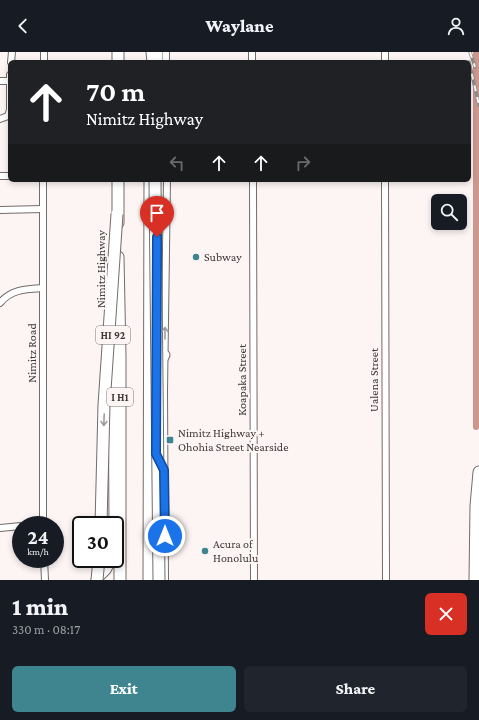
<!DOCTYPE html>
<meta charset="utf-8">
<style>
:root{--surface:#171b24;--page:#20242c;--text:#f1f3f6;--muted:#9ea1a6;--accent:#3e858f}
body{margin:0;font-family:"Crimson Pro",serif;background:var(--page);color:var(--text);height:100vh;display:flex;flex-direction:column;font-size:15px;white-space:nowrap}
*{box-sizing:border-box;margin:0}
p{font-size:13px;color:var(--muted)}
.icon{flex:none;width:22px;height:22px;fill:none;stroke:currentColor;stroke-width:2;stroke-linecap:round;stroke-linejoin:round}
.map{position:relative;height:528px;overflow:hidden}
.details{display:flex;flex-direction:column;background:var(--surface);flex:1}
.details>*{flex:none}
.guide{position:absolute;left:8px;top:8px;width:463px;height:122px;border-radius:6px;box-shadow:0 2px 6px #0003;background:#202124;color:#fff;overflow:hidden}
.buttons{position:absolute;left:431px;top:142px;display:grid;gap:8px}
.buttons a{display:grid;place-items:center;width:36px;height:36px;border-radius:6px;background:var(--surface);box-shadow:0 2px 6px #0003;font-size:20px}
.speed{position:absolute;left:12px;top:464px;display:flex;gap:8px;font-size:20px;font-weight:700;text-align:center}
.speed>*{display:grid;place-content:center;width:52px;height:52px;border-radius:50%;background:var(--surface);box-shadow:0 2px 6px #0003;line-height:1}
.speed small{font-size:10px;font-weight:400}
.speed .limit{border:2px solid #111;border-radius:6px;background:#fff;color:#111}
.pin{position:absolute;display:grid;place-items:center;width:34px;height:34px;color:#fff;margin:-41px -17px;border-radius:50% 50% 50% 0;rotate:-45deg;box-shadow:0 0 4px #0007}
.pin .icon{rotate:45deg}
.me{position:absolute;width:44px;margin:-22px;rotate:0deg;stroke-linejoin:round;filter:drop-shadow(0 0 3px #0008)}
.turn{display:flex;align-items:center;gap:14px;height:84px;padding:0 12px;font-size:18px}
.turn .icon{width:52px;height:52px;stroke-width:2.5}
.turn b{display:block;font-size:28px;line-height:34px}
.lanes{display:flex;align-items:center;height:38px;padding:0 12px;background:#0003;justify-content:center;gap:20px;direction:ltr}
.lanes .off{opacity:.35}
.round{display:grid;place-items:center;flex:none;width:42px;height:42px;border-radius:6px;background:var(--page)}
.overview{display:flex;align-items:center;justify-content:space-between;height:68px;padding:0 12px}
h1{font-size:24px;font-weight:800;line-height:30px}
.cta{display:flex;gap:8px;margin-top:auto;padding:8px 12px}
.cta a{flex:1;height:46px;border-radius:6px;background:var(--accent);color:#fff;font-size:16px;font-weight:800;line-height:46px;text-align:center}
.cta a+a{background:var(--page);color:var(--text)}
header{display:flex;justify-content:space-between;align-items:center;height:52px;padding:0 12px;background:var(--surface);font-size:18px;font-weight:800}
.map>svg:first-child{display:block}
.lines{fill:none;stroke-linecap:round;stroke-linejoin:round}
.canal{stroke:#cb978f;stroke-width:6}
.minor-casing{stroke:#736c6b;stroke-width:8}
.primary-casing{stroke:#736c6b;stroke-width:11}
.motorway-casing{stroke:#736c6b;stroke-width:13}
.minor{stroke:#fff;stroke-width:6}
.primary{stroke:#fff;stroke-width:9}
.motorway{stroke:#fff;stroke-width:11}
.rail-casing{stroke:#908b8b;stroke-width:3.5}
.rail{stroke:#fdf5f4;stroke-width:2;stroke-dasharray:6;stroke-linecap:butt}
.motorway-bridge-casing{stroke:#736c6b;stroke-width:13;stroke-linecap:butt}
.motorway-bridge{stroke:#fff;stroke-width:11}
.oneway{stroke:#9e9c9c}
.route-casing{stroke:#114b97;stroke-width:10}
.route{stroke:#1a73e8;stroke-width:7}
.poi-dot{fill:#3e858f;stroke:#fdf5f4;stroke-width:1.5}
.labels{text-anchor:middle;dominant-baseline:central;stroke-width:4;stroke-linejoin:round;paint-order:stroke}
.shield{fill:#fdf5f4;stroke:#777272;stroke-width:1}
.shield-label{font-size:11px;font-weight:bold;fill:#3d3a3a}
.poi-label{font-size:12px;fill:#3d3a3a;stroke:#fdf5f4;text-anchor:start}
.street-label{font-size:12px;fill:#3d3a3a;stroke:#fdf5f4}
</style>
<header><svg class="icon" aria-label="back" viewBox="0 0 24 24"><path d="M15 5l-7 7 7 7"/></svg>Waylane<svg class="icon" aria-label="person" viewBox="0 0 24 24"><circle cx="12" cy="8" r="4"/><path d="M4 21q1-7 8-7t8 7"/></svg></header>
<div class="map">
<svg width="479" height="528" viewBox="0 0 479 528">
<rect width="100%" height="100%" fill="#fdf5f4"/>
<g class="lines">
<path class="canal" d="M476,375V0"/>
<defs>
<g id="minor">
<path d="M44,0V10"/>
<path d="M252,0V10"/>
<path d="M11,10L12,0"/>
<path d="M166,10V0"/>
<path d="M385,10V0"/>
<path d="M0,29H9"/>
<path d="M0,67L8,64L10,58V23"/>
<path d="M0,124H10"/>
<path d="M43,128V473"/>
<path d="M253,128L254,528"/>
<path d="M385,128L386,528"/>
<path d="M0,158L43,157"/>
<path d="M0,251C11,237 27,237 43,236"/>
<path d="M0,476L21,474"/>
<path d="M44,507L45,528"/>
<path d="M165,528L164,339L167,128"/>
</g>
<g id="primary">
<path d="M158,0V10"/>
<path d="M113,286L114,473"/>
<path d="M157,317L165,303"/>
<path d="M96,528L106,518L112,507"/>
</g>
<g id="motorway">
<path d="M152,0L153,10"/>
<path d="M118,10V0"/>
<path d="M118,128V171"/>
<path d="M118,205L120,304V528"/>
<path d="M149,528L150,128"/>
<path d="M475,528L476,454L479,420"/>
</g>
</defs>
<use href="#minor" class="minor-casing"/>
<use href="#primary" class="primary-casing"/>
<use href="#motorway" class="motorway-casing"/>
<use href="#minor" class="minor"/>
<use href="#primary" class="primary"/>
<use href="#motorway" class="motorway"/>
<defs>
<g id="rail">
<path d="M470,0L475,15"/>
<path d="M469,10L479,53"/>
</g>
</defs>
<use href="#rail" class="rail-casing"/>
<use href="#rail" class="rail"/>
<defs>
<g id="motorway-bridge">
<path d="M155,128L159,528"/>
<path d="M101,473L104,353L117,162"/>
<path d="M97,528L99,507"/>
</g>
</defs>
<use href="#motorway-bridge" class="motorway-bridge-casing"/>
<use href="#motorway-bridge" class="motorway-bridge"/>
</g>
<defs><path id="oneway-shaft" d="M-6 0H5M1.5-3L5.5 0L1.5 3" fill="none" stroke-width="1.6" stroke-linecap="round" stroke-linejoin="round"/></defs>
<g class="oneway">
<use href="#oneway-shaft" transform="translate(165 281) rotate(-90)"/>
<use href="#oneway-shaft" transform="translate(104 368) rotate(92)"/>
</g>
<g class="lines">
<defs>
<path id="route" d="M157,185L156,402L164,418L165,484"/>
</defs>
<use href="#route" class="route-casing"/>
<use href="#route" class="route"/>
</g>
<g class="poi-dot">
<circle cx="196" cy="205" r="4"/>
<rect x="166" y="384" width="8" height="8" rx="2"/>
<circle cx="205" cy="499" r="4"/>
</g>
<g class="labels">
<g class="shield">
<rect x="96" y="274" width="34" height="18" rx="3"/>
<rect x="107" y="336" width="26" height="18" rx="3"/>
</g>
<g class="shield-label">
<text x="113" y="283">HI 92</text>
<text x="120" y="345">I H1</text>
</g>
<g class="poi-label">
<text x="204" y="205">Subway</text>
<text x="178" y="381">Nimitz Highway +<tspan x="178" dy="14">Ohohia Street Nearside</tspan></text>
<text x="213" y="492">Acura of<tspan x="213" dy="14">Honolulu</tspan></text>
</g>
<g class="street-label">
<text transform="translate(101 217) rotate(-90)">Nimitz Highway</text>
<text transform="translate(32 301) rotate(-90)">Nimitz Road</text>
<text transform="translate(242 328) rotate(-90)">Koapaka Street</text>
<text transform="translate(374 328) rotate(-90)">Ualena Street</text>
</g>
</g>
</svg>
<div class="buttons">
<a><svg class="icon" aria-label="search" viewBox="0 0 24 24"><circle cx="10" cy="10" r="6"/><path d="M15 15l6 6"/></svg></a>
</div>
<div class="speed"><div>24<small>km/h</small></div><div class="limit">30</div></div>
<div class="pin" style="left:157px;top:185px;background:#d93025"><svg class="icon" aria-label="arrive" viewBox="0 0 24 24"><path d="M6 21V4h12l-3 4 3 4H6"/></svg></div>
<svg class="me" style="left:165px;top:484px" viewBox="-20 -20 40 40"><circle r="17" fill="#1a73e8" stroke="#fff" stroke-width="3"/><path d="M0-11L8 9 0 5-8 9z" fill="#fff"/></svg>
<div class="guide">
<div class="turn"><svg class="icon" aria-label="ahead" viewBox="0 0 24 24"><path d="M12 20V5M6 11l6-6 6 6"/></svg><div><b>70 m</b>Nimitz Highway</div></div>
<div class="lanes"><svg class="icon off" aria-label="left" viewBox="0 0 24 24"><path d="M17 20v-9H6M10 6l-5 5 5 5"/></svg><svg class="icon" aria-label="ahead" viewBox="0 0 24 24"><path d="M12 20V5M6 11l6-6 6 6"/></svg><svg class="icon" aria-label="ahead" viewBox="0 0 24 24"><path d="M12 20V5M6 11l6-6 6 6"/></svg><svg class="icon off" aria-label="right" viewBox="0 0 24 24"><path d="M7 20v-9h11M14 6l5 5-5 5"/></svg></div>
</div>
</div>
<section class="details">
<div class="overview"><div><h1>1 min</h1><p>330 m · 08:17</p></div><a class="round" style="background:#d93025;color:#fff"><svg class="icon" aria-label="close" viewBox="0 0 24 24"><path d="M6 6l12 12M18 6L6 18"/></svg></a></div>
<div class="cta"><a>Exit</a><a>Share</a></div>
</section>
